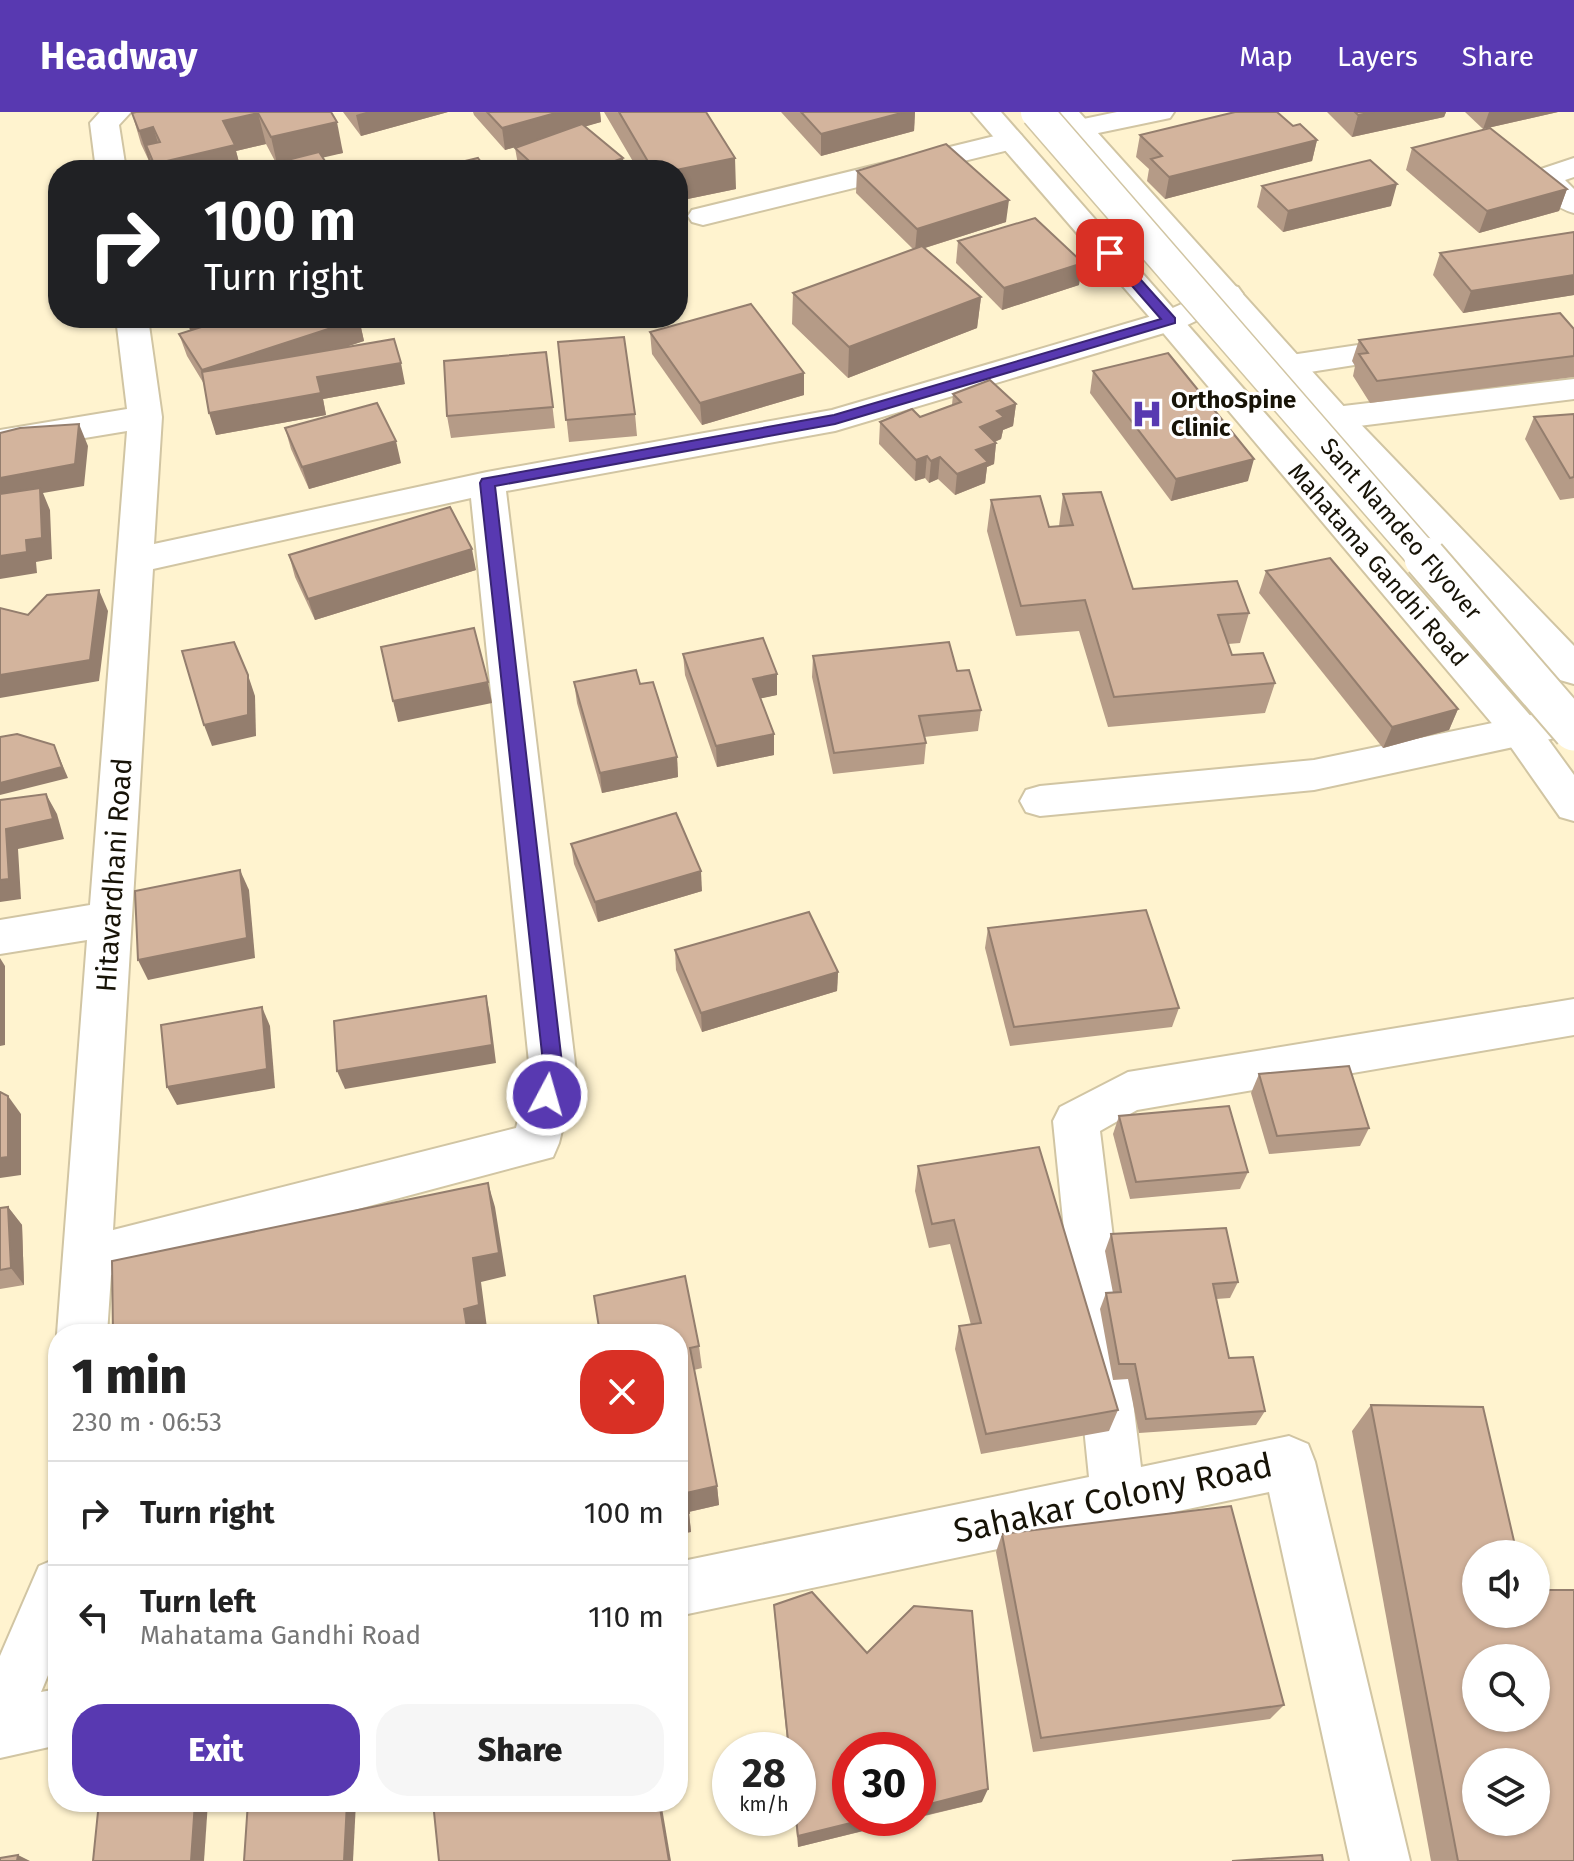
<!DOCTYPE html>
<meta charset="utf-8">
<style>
:root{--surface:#fff;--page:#f6f6f6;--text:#222;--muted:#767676;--line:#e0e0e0;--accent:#5839b1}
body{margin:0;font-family:"Fira Sans",sans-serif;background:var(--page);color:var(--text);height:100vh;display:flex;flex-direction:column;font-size:30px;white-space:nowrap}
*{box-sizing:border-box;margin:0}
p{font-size:26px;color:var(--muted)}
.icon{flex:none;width:44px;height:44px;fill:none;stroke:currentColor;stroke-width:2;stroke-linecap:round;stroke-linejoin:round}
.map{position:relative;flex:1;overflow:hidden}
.sheet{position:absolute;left:48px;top:1212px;width:640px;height:488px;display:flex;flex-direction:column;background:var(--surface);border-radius:32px;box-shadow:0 2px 6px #0004}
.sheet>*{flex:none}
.hud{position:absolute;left:48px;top:48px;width:640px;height:168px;border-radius:32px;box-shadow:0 2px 6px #0004;background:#202124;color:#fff;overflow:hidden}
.controls{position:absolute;left:1462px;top:1428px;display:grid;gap:16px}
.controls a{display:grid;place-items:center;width:88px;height:88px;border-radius:50%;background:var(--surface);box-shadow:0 2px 6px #0004;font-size:40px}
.speed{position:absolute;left:712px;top:1620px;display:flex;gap:16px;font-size:40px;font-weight:700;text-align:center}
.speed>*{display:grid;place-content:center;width:104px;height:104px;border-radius:50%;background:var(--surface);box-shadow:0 2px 6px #0004;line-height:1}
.speed small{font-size:20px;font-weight:400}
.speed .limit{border:12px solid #d22;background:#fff;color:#111}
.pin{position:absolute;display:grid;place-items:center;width:68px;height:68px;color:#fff;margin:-34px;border-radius:16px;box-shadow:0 4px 12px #0006}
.me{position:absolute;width:88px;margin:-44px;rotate:6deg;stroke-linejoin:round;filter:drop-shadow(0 0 6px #0008)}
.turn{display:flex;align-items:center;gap:28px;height:168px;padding:0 24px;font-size:36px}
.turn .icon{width:104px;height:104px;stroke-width:2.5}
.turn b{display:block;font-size:56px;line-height:68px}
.round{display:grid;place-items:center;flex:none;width:84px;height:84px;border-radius:32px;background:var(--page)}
.headline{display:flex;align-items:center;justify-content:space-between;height:136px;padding:0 24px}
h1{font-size:48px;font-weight:800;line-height:60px}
.button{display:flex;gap:16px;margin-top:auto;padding:16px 24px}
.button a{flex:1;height:92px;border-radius:32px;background:var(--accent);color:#fff;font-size:32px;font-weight:800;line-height:92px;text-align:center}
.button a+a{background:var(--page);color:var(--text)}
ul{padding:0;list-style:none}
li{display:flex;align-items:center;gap:24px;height:104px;padding:0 24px;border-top:2px solid var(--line)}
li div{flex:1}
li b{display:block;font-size:30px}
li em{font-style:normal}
header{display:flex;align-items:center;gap:48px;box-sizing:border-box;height:112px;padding:0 40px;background:var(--accent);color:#fff}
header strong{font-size:38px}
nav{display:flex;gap:44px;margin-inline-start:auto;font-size:28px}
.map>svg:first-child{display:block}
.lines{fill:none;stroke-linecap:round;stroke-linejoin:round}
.minor-casing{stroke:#d1c5a3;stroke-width:4}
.secondary-casing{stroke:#d1c5a3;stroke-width:4}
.minor{fill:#fff;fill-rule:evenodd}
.secondary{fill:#fff;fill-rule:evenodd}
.secondary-bridge-far1-casing{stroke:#d1c5a3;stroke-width:35;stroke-linecap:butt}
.secondary-bridge-casing{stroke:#d1c5a3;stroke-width:45;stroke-linecap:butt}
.secondary-bridge-far1{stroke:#fff;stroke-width:32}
.secondary-bridge{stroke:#fff;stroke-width:41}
.wall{fill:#b59b87}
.shaded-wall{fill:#947e6e}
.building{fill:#d3b49d;stroke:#947e6e;stroke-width:2;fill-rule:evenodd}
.route{fill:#5839b1;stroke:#392573;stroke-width:2}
.labels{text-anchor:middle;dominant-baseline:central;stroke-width:6;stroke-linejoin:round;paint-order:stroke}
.far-poi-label{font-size:24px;font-weight:bold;fill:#171307;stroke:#fff;text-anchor:start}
.far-street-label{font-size:24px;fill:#171307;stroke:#fff}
.street-label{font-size:28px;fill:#171307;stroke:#fff}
.near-street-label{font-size:34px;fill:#171307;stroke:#fff}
</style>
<header>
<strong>Headway</strong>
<nav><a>Map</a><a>Layers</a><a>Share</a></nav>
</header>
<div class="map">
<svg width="1574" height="1749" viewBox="0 0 1574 1749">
<rect width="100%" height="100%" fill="#fff3cf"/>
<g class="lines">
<defs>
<g id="minor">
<path d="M100,0H131L119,13L126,58H96L90,11Z"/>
<path d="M1117,0H1174L1170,6L1079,25L1069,22L1065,16L1069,10Z"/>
<path d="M1011,20L1021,23L1025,29L1021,35L703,113L692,110L688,104L692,98Z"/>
<path d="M1574,46V65L1565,68L1574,77V101C1555,96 1540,82 1533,64L1538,58Z"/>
<path d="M1227,172L1238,175L1243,182L1238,189L1181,216L835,319L506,379L576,960L559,1031L553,1045L111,1163L107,1222H58V1224L57,1222L87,828L0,842V808L90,793L127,319L0,340V318L127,297L116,206H148L162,305L154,432L487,360L832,298L1159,202ZM471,386L530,960L516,1016L113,1118L153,457Z"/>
<path d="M1412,225L1424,228L1428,235L1424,242L1291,263L1279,260L1275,253L1279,246L1291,243Z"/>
<path d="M1574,267V287L1335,317L1323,314L1318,306L1323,298L1335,295Z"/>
<path d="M1574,594V622L1314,678L1040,704L1026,700L1020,689L1026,678L1040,674L1314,648Z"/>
<path d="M1574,887V923L1137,998L1100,1019L1141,1355L1289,1324L1308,1332L1315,1350L1410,1749H1350L1269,1380L678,1504V1450L1089,1365L1053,1009L1060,995L1128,960Z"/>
<path d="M58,1446V1539L41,1580L58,1577V1633L0,1646V1544L39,1454Z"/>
</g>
<g id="secondary">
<path d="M972,0H1001L1534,608L1574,663V709L1560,705L1506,628L1159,216Z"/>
<path d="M1049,0H1079L1347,298L1574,534V572L1560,568L1323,314Z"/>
</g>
</defs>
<use href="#minor" class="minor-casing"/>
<use href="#secondary" class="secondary-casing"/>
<use href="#minor" class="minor"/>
<use href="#secondary" class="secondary"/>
<defs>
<path id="secondary-bridge-far1" d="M1037,0L1426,448"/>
<path id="secondary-bridge" d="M1425,446L1574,618"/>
</defs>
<use href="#secondary-bridge-far1" class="secondary-bridge-far1-casing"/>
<use href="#secondary-bridge" class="secondary-bridge-casing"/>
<use href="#secondary-bridge-far1" class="secondary-bridge-far1"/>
<use href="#secondary-bridge" class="secondary-bridge"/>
</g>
<g class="wall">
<path d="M331,0L343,41L276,51L266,32L236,39L241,58H154L151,49H149L141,32L132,1Z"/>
<path d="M343,0H448L361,24Z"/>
<path d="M473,0H600L601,10L585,14L623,46L624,58H519L515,36L524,32L505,38L474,3Z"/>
<path d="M604,0H706L736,77L678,89V58H638Z"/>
<path d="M781,0H915L914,19L821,44Z"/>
<path d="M1327,0H1446L1444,5L1352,25Z"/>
<path d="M1465,0H1558L1483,17Z"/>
<path d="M1293,14L1317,28L1312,49L1165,87L1147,69L1149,57L1136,45L1140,23Z"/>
<path d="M1412,36L1567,77L1559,99L1479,121L1406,58Z"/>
<path d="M857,59L1006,110L925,136L981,185L977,216L848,266L792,212L793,181L913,137L856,81Z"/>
<path d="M1262,74L1391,94L1283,120L1257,95Z"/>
<path d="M1574,120V183L1463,201L1433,163L1440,141Z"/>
<path d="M958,129L1079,173L1002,198L956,151Z"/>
<path d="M186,206H359L364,229L345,235L405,272L323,287L326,303L216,323L204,272L187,244L179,222L190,218Z"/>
<path d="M1574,217V265L1370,291L1353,264L1355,254L1352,249L1359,228Z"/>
<path d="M650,220L804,261V283L702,313L652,242Z"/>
<path d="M558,230L635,302L637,324L569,330Z"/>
<path d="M546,240L555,316L451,326L447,304Z"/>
<path d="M1093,259L1248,369L1171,389L1090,281Z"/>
<path d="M953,282L1016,292L1013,314L1003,318L1001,327L995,330L996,331L994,352L987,355L985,371L955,383L938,367L929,371L925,366L915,369L879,332L880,310L920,305L952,293Z"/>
<path d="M1574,302V386L1560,388L1525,327L1534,305Z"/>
<path d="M285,316L401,351L309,377L291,337Z"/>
<path d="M1063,382L1133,477L1249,501L1240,531L1228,532L1232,543L1275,571L1265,601L1108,615L1079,519L1016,524L987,419L991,388L1049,415L1059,414Z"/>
<path d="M289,443L476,458L315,508L295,465Z"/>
<path d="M1266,459L1458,597L1449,618L1383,636L1259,481Z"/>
<path d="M683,542L777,562V583L760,586L774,622V643L717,655L685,563Z"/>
<path d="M813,544L957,559L981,598L978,619L924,625L926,631L924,652L833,662L812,565Z"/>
<path d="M574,570L640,572L677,645L678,665L602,681L577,591Z"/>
<path d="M571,732L702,779L598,810L574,752Z"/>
<path d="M988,816L1179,896L1172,915L1010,934L985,836Z"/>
<path d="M675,838L838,860L837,879L702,920L676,858Z"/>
<path d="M1259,962L1369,1016L1360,1034L1269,1042L1251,981Z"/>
<path d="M1119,1004L1248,1060L1240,1077L1130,1087L1113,1022Z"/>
<path d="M918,1054L1118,1298L1109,1319L981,1342L955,1237L959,1214L971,1213L950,1132L929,1136L915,1079Z"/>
<path d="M8,1095L22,1113L24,1173L0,1177V1096Z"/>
<path d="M1111,1122L1238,1170L1230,1186L1216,1187L1229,1246L1265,1299L1256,1313L1139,1321L1128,1267L1113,1268L1100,1197L1106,1181H1113L1105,1139Z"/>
<path d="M678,1222L699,1234L702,1256L694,1258L717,1374L719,1393L689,1400L691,1420L678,1422Z"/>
<path d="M1371,1293L1476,1502L1574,1749H1431L1352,1319Z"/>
<path d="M1002,1422L1284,1593L1270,1607L1033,1640L996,1440Z"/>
<path d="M774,1493L982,1690L798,1735L795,1706H798V1638H788L775,1509Z"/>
</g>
<g class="shaded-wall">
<path d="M366,0H448L361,24L356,3Z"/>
<path d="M559,0H600L601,10L505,38L502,16Z"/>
<path d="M905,0H915L914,19L821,44V22Z"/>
<path d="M1374,0H1446L1444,5L1352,25L1358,3Z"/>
<path d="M1489,0H1558L1483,17Z"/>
<path d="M258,1L266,32L236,39L241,58H156L154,52L223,9Z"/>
<path d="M337,10L343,41L278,56L271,25Z"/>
<path d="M153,15L163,46L146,33L151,49H149L139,19Z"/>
<path d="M1317,28L1312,49L1165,87L1169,65Z"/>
<path d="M623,46L624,58H591Z"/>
<path d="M735,46L736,77L678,89V58Z"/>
<path d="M1397,72L1391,94L1283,120L1288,99Z"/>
<path d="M1567,77L1559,99L1479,121L1487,99Z"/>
<path d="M1009,88L1006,110L915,139L917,117Z"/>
<path d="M1083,151L1079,173L1002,198L1004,176Z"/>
<path d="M1574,163V183L1463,201L1471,179Z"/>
<path d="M981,185L977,216L848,266L849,235Z"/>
<path d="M186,206H264L191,220Z"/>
<path d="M359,207L364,229L209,280L202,258Z"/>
<path d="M401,251L405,272L323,287L326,303L216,323L209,301L317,265Z"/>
<path d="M804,261V283L702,313L700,291Z"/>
<path d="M1016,292L1013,314L1003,318L1001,327L978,336L980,315L997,299Z"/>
<path d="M79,312L88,334L84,374L43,381L50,398L52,447L36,450L37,461L0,467V366Z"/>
<path d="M396,329L401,351L309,377L302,355Z"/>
<path d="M996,331L994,352L987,355L985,371L955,383L957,362L976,338Z"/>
<path d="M927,344L925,366L915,369L916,348Z"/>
<path d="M940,345L938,367L929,371L931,349Z"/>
<path d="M1254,347L1248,369L1171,389L1176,367Z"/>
<path d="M472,437L476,458L315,508L308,487Z"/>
<path d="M99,478L108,499L99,569L0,586V563Z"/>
<path d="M777,562V583L753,588V567Z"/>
<path d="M248,563L255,584L256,624L212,634L204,613Z"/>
<path d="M488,570L492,591L398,610L393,589Z"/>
<path d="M1458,597L1449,618L1383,636L1392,615Z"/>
<path d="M774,622V643L717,655L716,634Z"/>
<path d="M54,633L68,666L0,683V671Z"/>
<path d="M677,645L678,665L602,681L600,661Z"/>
<path d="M46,682L57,702L64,727L18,737L21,787L0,790V768L6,717Z"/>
<path d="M240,758L249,778L255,846L148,868L138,848Z"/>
<path d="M701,759L702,779L598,810L595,790Z"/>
<path d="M0,846L5,854V933L0,934Z"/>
<path d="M838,860L837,879L702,920L701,901Z"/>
<path d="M486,884L490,903L496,951L345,977L337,959Z"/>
<path d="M262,895L270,914L275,976L177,993L167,975Z"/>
<path d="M8,984L21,1002V1063L0,1066V1046Z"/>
<path d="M488,1071L495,1095L506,1164L481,1170L487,1216L472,1220V1222H468L464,1197Z"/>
<path d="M8,1095L22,1113L24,1173L11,1156Z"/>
<path d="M717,1374L719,1393L688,1400L686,1381Z"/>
<path d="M689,1401L691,1420L678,1422V1403Z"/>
<path d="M988,1677L982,1690L918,1705V1695Z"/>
<path d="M195,1690H208L204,1749H191Z"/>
<path d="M347,1690H356L353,1749H344Z"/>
<path d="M659,1690H661L671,1749H669Z"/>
<path d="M871,1706H915L798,1735V1724Z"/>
<path d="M18,1743L30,1749H17Z"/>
</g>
<g class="building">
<path d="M136,0H331L337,10L271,25L258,1L223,9L235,33L154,52L146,33L160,30L153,15L139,19L132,1Z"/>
<path d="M487,0H559L502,16Z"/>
<path d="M619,0H706L735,46L676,58H653Z"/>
<path d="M801,0H905L821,22Z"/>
<path d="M1235,0H1277L1293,14L1300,12L1317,28L1169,65L1151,47L1162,44L1140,23Z"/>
<path d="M1355,0H1374L1358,3Z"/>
<path d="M582,12L623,46L591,58H539L515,36Z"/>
<path d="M1490,16L1567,77L1487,99L1412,36Z"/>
<path d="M946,32L1009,88L917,117L857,59Z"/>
<path d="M319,40L331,58H248Z"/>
<path d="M478,46L487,58H428Z"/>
<path d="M1370,48L1397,72L1288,99L1262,74Z"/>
<path d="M1035,106L1083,151L1004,176L958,129Z"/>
<path d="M1574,120V163L1471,179L1440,141Z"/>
<path d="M922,134L981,185L849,235L793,181Z"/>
<path d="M751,192L804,261L700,291L650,220Z"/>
<path d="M1560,201L1574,217V244L1377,269L1359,242L1368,241L1359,228Z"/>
<path d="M230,206H359V207L202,258L179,222Z"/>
<path d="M624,225L635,302L566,308L558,230Z"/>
<path d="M394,227L401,251L317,265L321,281L209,301L202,260Z"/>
<path d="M546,240L553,295L447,304L444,249Z"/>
<path d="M1168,241L1254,347L1176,367L1093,259Z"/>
<path d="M990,268L1016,292L997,299L1004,305L980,315L996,331L976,338L988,350L957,362L940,345L931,349L927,344L916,348L880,310L912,297L920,305L961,290L953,282Z"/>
<path d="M377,291L396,329L302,355L285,316Z"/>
<path d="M1574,302V365L1570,366L1534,305Z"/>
<path d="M79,312L75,352L0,366V321L20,316Z"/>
<path d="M40,376L42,426L26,428L27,440L0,444V382Z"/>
<path d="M1101,380L1133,477L1237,469L1249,501L1218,503L1232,543L1263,541L1275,571L1114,585L1085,488L1021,494L991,388L1040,384L1049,415L1073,413L1063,382Z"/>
<path d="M450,395L472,437L308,487L289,443Z"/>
<path d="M1330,446L1458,597L1392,615L1266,459Z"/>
<path d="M99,478L90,548L0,563V496L28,503L47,483Z"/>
<path d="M474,516L488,570L393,589L381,535Z"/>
<path d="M763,526L777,562L753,567L774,622L716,634L683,542Z"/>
<path d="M234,530L248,563V603L204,613L182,539Z"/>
<path d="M949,530L957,559L969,558L981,598L919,604L926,631L834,641L813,544Z"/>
<path d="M636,558L640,572L653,570L677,645L600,661L574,570Z"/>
<path d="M17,622L54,633L62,655L0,671V625Z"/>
<path d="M46,682L53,707L6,717L9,767L0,768V688Z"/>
<path d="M676,701L701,759L595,790L571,732Z"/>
<path d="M240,758L247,826L138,848L135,779Z"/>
<path d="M1146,798L1179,896L1014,915L988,816Z"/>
<path d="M809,800L838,860L701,901L675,838Z"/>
<path d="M486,884L492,933L337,959L334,909Z"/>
<path d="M262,895L267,957L167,975L161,913Z"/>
<path d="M1349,954L1369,1016L1277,1024L1259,962Z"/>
<path d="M0,980L8,984V1045L0,1046Z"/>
<path d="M1229,994L1248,1060L1136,1070L1119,1004Z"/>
<path d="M1039,1035L1118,1298L986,1322L959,1214L981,1211L954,1108L932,1112L918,1054Z"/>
<path d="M488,1071L499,1141L473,1146L479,1193L464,1197L468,1222H113L112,1149Z"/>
<path d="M8,1095L11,1156L0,1158V1096Z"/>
<path d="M1226,1116L1238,1170L1213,1172L1229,1246L1253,1245L1265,1299L1146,1307L1135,1252H1119L1106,1181L1121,1180L1111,1122Z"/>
<path d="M685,1164L699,1234L690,1236L717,1374L686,1381L689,1401L678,1403V1222H600L594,1184Z"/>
<path d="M1371,1293L1483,1295L1517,1442H1476V1502H1536V1478H1574V1749H1458ZM1476,1546H1536V1606H1476ZM1476,1650H1536V1710H1476Z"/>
<path d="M1231,1394L1284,1593L1041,1626L1002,1422Z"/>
<path d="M812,1480L867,1541L914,1494L972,1499L988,1677L918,1695V1638H850V1706H871L798,1724L796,1706H798V1638H789L774,1493Z"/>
<path d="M99,1690H195L191,1749H93Z"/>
<path d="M248,1690H347L344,1749H244Z"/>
<path d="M433,1690H659L669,1749H439Z"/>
<path d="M18,1743L17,1749H0V1746Z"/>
<path d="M1322,1743L1323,1749H1232Z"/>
</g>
<path class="route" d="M1110,138L1115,139L1175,206V211L835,312L495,374L563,960L554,989H541L538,983L544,960L480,371L482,367L834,303L1161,207L1106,144V139Z"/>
<defs>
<symbol id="hospital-bare" viewBox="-9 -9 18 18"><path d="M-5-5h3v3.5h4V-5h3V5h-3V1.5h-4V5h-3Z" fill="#5839b1" stroke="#fff" stroke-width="2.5" paint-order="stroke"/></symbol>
</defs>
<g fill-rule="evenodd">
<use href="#hospital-bare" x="1125" y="280" width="44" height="44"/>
</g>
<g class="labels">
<g class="far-poi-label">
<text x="1171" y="288">OrthoSpine<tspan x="1171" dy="28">Clinic</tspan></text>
</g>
<g class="far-street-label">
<text transform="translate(1401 417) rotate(49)">Sant Namdeo Flyover</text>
<text transform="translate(1378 453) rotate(49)">Mahatama Gandhi Road</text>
</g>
<g class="street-label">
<text transform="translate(114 763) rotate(-86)">Hitavardhani Road</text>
</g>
<g class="near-street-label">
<text transform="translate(1113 1386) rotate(-12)">Sahakar Colony Road</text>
</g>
</g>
</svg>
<div class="controls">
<a><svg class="icon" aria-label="sound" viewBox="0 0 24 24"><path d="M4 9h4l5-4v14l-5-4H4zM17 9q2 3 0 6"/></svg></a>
<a><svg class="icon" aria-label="search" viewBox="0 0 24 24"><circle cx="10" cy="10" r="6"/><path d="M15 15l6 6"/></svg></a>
<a><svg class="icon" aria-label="layers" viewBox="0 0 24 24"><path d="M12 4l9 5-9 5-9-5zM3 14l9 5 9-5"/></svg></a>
</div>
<div class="speed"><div>28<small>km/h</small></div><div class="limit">30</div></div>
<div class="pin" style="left:1110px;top:141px;background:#d93025"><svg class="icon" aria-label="arrive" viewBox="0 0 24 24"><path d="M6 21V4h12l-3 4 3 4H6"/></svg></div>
<svg class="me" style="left:547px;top:983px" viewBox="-20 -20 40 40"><circle r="17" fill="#5839b1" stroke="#fff" stroke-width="3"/><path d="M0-11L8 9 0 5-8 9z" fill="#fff"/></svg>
<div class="hud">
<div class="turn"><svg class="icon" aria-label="right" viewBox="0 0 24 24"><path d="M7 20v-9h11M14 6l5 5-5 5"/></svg><div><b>100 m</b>Turn right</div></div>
</div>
<section class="sheet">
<div class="headline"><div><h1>1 min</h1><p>230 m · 06:53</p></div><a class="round" style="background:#d93025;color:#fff"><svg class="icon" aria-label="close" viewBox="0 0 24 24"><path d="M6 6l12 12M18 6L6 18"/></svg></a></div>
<ul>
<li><svg class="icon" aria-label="right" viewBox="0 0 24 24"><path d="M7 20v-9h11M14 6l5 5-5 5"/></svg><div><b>Turn right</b></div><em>100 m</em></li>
<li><svg class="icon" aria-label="left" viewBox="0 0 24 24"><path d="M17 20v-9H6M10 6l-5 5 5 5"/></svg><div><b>Turn left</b><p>Mahatama Gandhi Road</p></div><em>110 m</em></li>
</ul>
<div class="button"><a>Exit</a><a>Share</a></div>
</section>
</div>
